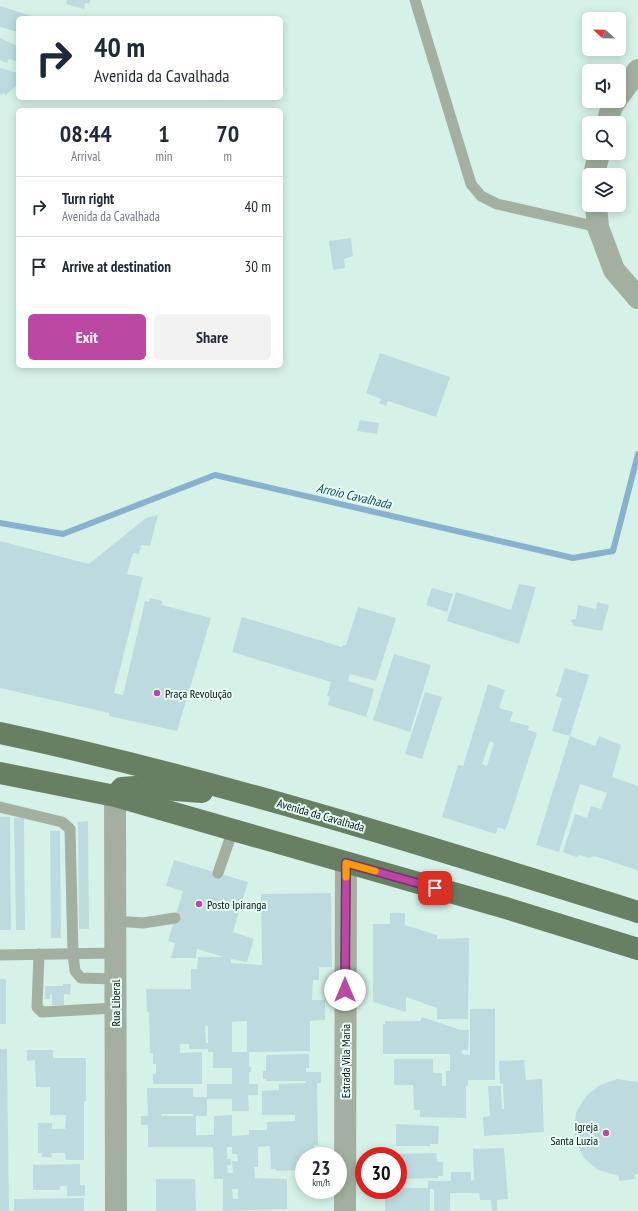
<!DOCTYPE html>
<meta charset="utf-8">
<style>
:root{--surface:#fff;--page:#f2f2f3;--text:#1f2937;--muted:#747a83;--line:#e0e1e3;--accent:#bb48a2}
body{margin:0;font-family:"PT Sans Narrow",sans-serif;background:var(--page);color:var(--text);height:100vh;display:flex;flex-direction:column;font-size:15px;white-space:nowrap}
*{box-sizing:border-box;margin:0}
p{font-size:13px;color:var(--muted)}
.icon{flex:none;width:22px;height:22px;fill:none;stroke:currentColor;stroke-width:2;stroke-linecap:round;stroke-linejoin:round}
.map{position:relative;flex:1;overflow:hidden}
.panel{position:absolute;left:16px;top:108px;width:267px;height:260px;display:flex;flex-direction:column;background:var(--surface);border-radius:6px;box-shadow:0 2px 10px #0003}
.panel>*{flex:none}
.banner{position:absolute;left:16px;top:16px;width:267px;height:84px;border-radius:6px;box-shadow:0 2px 10px #0003;background:#fff;color:var(--text);overflow:hidden}
.needle{width:26px;rotate:292deg}
.buttons{position:absolute;left:582px;top:12px;display:grid;gap:8px}
.buttons a{display:grid;place-items:center;width:44px;height:44px;border-radius:6px;background:var(--surface);box-shadow:0 2px 10px #0003;font-size:20px}
.speed{position:absolute;left:295px;top:1147px;display:flex;gap:8px;font-size:20px;font-weight:700;text-align:center}
.speed>*{display:grid;place-content:center;width:52px;height:52px;border-radius:50%;background:var(--surface);box-shadow:0 2px 10px #0003;line-height:1}
.speed small{font-size:10px;font-weight:400}
.speed .limit{border:6px solid #d22;background:#fff;color:#111}
.pin{position:absolute;display:grid;place-items:center;width:34px;height:34px;color:#fff;margin:-17px;border-radius:8px;box-shadow:0 2px 6px #0006}
.me{position:absolute;width:44px;margin:-22px;rotate:0deg;stroke-linejoin:round;filter:drop-shadow(0 0 3px #0008)}
.turn{display:flex;align-items:center;gap:14px;height:84px;padding:0 12px;font-size:18px}
.turn .icon{width:52px;height:52px;stroke-width:2.5}
.turn b{display:block;font-size:28px;line-height:34px}
.eta{display:flex;justify-content:space-evenly;align-items:center;height:68px;text-align:center}
.eta b{font-size:24px;font-weight:600;line-height:28px}
.primary-button{display:flex;gap:8px;margin-top:auto;padding:8px 12px}
.primary-button a{flex:1;height:46px;border-radius:6px;background:var(--accent);color:#fff;font-size:16px;font-weight:600;line-height:46px;text-align:center}
.primary-button a+a{background:var(--page);color:var(--text)}
ul{padding:0;list-style:none}
li{display:flex;align-items:center;gap:12px;height:60px;padding:0 12px;border-top:1px solid var(--line)}
li div{flex:1}
li b{display:block;font-size:15px}
li em{font-style:normal}
.map>svg:first-child{display:block}
.lines{fill:none;stroke-linecap:round;stroke-linejoin:round}
.stream{stroke:#89b0cc;stroke-width:6}
.building{fill:#bddbdf;fill-rule:evenodd}
.service{stroke:#a3b0a1;stroke-width:11}
.minor{stroke:#a3b0a1;stroke-width:22}
.tertiary{stroke:#a3b0a1;stroke-width:22}
.primary{stroke:#687f64;stroke-width:22}
.route-casing{stroke:#7a2f69;stroke-width:10}
.route{stroke:#bb48a2;stroke-width:7}
.slow{stroke:#f59e0b;stroke-width:7}
.poi-dot{fill:#bb48a2;stroke:#e7fef6;stroke-width:1.5}
.labels{text-anchor:middle;dominant-baseline:central;stroke-width:4;stroke-linejoin:round;paint-order:stroke}
.poi-label{font-size:12px;fill:#091310;stroke:#e7fef6;text-anchor:start}
.street-label{font-size:12px;fill:#091310;stroke:#e7fef6}
.water-label{font-size:13px;font-style:italic;fill:#154561;stroke:#e7fef6}
</style>
<div class="map">
<svg width="638" height="1211" viewBox="0 0 638 1211">
<rect width="100%" height="100%" fill="#d6f2e8"/>
<g class="lines">
<path class="stream" d="M0,523L63,534L215,475L573,558L613,551L638,454"/>
</g>
<g class="building">
<path d="M67,0H90L89,4L85,3L84,9L66,4Z"/>
<path d="M0,6L16,11L37,18H18V32L0,27Z"/>
<path d="M0,38L18,46L16,61L9,59L7,63L0,60Z"/>
<path d="M0,68L18,73V84L6,95L3,93L2,95L0,94Z"/>
<path d="M351,238L353,256L344,259L345,268L333,270L329,241Z"/>
<path d="M380,353L450,377L436,417L388,401L386,406L379,403L381,399L366,393Z"/>
<path d="M360,420L379,423L377,434L357,431Z"/>
<path d="M158,515L150,546L141,545L139,554L133,553L127,574L143,577L114,693L123,695L145,601L149,602L150,598L162,601V605L211,618L177,731L109,716V713L0,688V541L89,564L146,518Z"/>
<path d="M519,584L536,587L519,644L447,621L456,592L511,610Z"/>
<path d="M432,588L453,594L447,612L426,605Z"/>
<path d="M597,602L609,605L602,631L574,626L571,620L576,619L578,605L596,609Z"/>
<path d="M358,607L396,618L376,681L350,674L348,681L374,689L366,717L328,705L330,697L327,696L331,682L232,652L242,617L342,647L343,645H346Z"/>
<path d="M394,654L431,665L410,732L373,720Z"/>
<path d="M565,668L589,675L570,736L552,731L562,698L556,696Z"/>
<path d="M488,684L505,690L499,708L513,712L510,721L529,726L528,730L537,733L508,823L505,830L498,827L496,834L442,817L458,765L463,766ZM490,741L494,743L487,766L482,764Z"/>
<path d="M425,692L442,697L422,759L405,754Z"/>
<path d="M570,736L595,746L599,736L621,745L612,777L638,786V872L637,870L594,856L589,858L579,855L577,857L573,856L563,852L575,814L587,818L591,806L601,809L607,793L580,784L559,852L536,845Z"/>
<path d="M0,817H10L11,930H0Z"/>
<path d="M14,818H24L25,930H16Z"/>
<path d="M88,821L89,929H79L78,822Z"/>
<path d="M50,831H60L61,938H51Z"/>
<path d="M174,860L248,882L233,932L254,939L247,962L231,959V963L262,965L261,894L331,893L332,967H319V980H313L312,1000H325V1020L310,1021V1051L249,1052V1067H251V1072H249V1084H258V1095H248L249,1111H232V1099H207V1116H196V1135H214V1116L232,1115V1136L249,1135V1130H267V1122L295,1121V1115H262V1091L279,1090V1084L306,1083V1081H266V1079H263V1071H266V1055L309,1054V1068H306V1072H321V1083H317L318,1145H314V1156H304V1170L276,1171V1169H271L270,1146L258,1147V1167H254L255,1178L287,1179V1209L223,1211V1179H214L213,1147H148V1125H141V1116H148L147,1088H193V1097H207V1084H232V1068H213V1052H208V1049H189V1044H180V1053L202,1052V1084H153V1074H156V1064H153V1053H150L149,1012H147L146,989H191V969H197L198,957H224L197,949L196,958H171L175,943L168,941L183,891L166,886ZM247,1021V1052H232V1022ZM205,1026H208V1043H206ZM161,1114H193V1116H161ZM227,1147H232V1154H237L238,1161H232L233,1173H228L227,1165H231V1159H227ZM232,1189H238V1199H233Z"/>
<path d="M390,913H405V925L437,935V939L469,938L468,1019H437V1008L406,997V1012L373,1002V924H390Z"/>
<rect x="0" y="979" width="6" height="45"/>
<path d="M63,984H71L70,995L64,994V1005H52V994H50V999H45V986H63Z"/>
<path d="M470,1009H495V1080H468V1086H466V1118L420,1117V1110H414L413,1085H394V1059H433V1073H442V1086H446V1071H450V1054H383V1024H385V1021H420L422,1017L461,1030H469L468,1050H462V1054L470,1055Z"/>
<path d="M0,1049H7L9,1211H0Z"/>
<path d="M27,1050H53V1058H86V1101H84V1160H66L65,1153H51L52,1157H42V1153H38V1123H52V1129H65L66,1115H50V1087H36L35,1060L27,1061Z"/>
<path d="M524,1060L526,1080L542,1079L544,1132L484,1136L483,1117L490,1116L488,1086H501L502,1109H504L503,1083L500,1084L499,1061Z"/>
<path d="M617,1079L638,1082V1173L634,1175L635,1179L619,1181V1176L598,1170L584,1158L576,1141L574,1130L576,1112L586,1096L600,1085Z"/>
<path d="M396,1124L439,1126L438,1144H430V1146H396Z"/>
<path d="M504,1148L508,1199L497,1200V1211H492L491,1200H480L479,1193H450V1211H434V1190L428,1188V1181H451V1172H471V1181L474,1180L473,1149Z"/>
<path d="M436,1153L437,1162H443V1176H438V1178L398,1179V1156H395V1154Z"/>
<path d="M80,1164V1185H85V1196H67V1186H60V1190H33V1165Z"/>
<path d="M156,1179H195L196,1211H156Z"/>
<path d="M398,1188H430V1211H385V1190H398Z"/>
<path d="M84,1198V1211H14V1199Z"/>
</g>
<g class="lines">
<g class="service">
<path d="M415,0L471,184L481,196L497,204L598,227"/>
<path d="M0,807L62,822L70,829L73,953L75,971L81,978L115,979"/>
<path d="M218,873L233,830"/>
<path d="M115,921L143,923L175,918"/>
<path d="M39,954L37,1007L42,1012L115,1008"/>
<path d="M0,955L115,953"/>
</g>
<path class="minor" d="M345,1211L346,863"/>
<g class="tertiary">
<path d="M619,96L638,70"/>
<path d="M607,123L612,106L616,101"/>
<path d="M594,175L599,153"/>
<path d="M596,205L598,227L614,270L638,298"/>
<path d="M115,796L116,1211"/>
</g>
<g class="primary">
<path d="M0,733C216,779 427,846 638,912"/>
<path d="M0,773L115,796L509,909L638,949"/>
<path d="M115,796L122,788L135,787L202,792"/>
</g>
</g>
<g class="lines">
<defs>
<path id="route" d="M345,990L346,863L435,888"/>
</defs>
<use href="#route" class="route-casing"/>
<use href="#route" class="route"/>
<path class="slow" d="M346,877V863L375,871"/>
</g>
<g class="poi-dot">
<circle cx="157" cy="693" r="4"/>
<circle cx="199" cy="904" r="4"/>
<circle cx="606" cy="1133" r="4"/>
</g>
<g class="labels">
<g class="poi-label">
<text x="165" y="693">Praça Revolução</text>
<text x="207" y="904">Posto Ipiranga</text>
<text x="598" y="1126" text-anchor="end">Igreja<tspan x="598" dy="14">Santa Luzia</tspan></text>
</g>
<g class="street-label">
<text transform="translate(321 815) rotate(16)">Avenida da Cavalhada</text>
<text transform="translate(115 1003) rotate(-90)">Rua Liberal</text>
<text transform="translate(345 1061) rotate(-90)">Estrada Vila Maria</text>
</g>
<g class="water-label">
<text transform="translate(354 496) rotate(13)">Arroio Cavalhada</text>
</g>
</g>
</svg>
<div class="buttons">
<a><svg class="needle" viewBox="-14 -14 28 28"><path d="M0-13l5 13h-10z" fill="#e53935"/><path d="M0 13l5-13h-10z" fill="#747a83"/></svg></a>
<a><svg class="icon" aria-label="sound" viewBox="0 0 24 24"><path d="M4 9h4l5-4v14l-5-4H4zM17 9q2 3 0 6"/></svg></a>
<a><svg class="icon" aria-label="search" viewBox="0 0 24 24"><circle cx="10" cy="10" r="6"/><path d="M15 15l6 6"/></svg></a>
<a><svg class="icon" aria-label="layers" viewBox="0 0 24 24"><path d="M12 4l9 5-9 5-9-5zM3 14l9 5 9-5"/></svg></a>
</div>
<div class="speed"><div>23<small>km/h</small></div><div class="limit">30</div></div>
<div class="pin" style="left:435px;top:888px;background:#d93025"><svg class="icon" aria-label="arrive" viewBox="0 0 24 24"><path d="M6 21V4h12l-3 4 3 4H6"/></svg></div>
<svg class="me" style="left:345px;top:990px" viewBox="-20 -20 40 40"><circle r="19" fill="#fff"/><path d="M0-13L10 11 0 6-10 11z" fill="#bb48a2"/></svg>
<div class="banner">
<div class="turn"><svg class="icon" aria-label="right" viewBox="0 0 24 24"><path d="M7 20v-9h11M14 6l5 5-5 5"/></svg><div><b>40 m</b>Avenida da Cavalhada</div></div>
</div>
<section class="panel">
<div class="eta">
<div><b>08:44</b><p>Arrival</p></div>
<div><b>1</b><p>min</p></div>
<div><b>70</b><p>m</p></div>
</div>
<ul>
<li><svg class="icon" aria-label="right" viewBox="0 0 24 24"><path d="M7 20v-9h11M14 6l5 5-5 5"/></svg><div><b>Turn right</b><p>Avenida da Cavalhada</p></div><em>40 m</em></li>
<li><svg class="icon" aria-label="arrive" viewBox="0 0 24 24"><path d="M6 21V4h12l-3 4 3 4H6"/></svg><div><b>Arrive at destination</b></div><em>30 m</em></li>
</ul>
<div class="primary-button"><a>Exit</a><a>Share</a></div>
</section>
</div>
